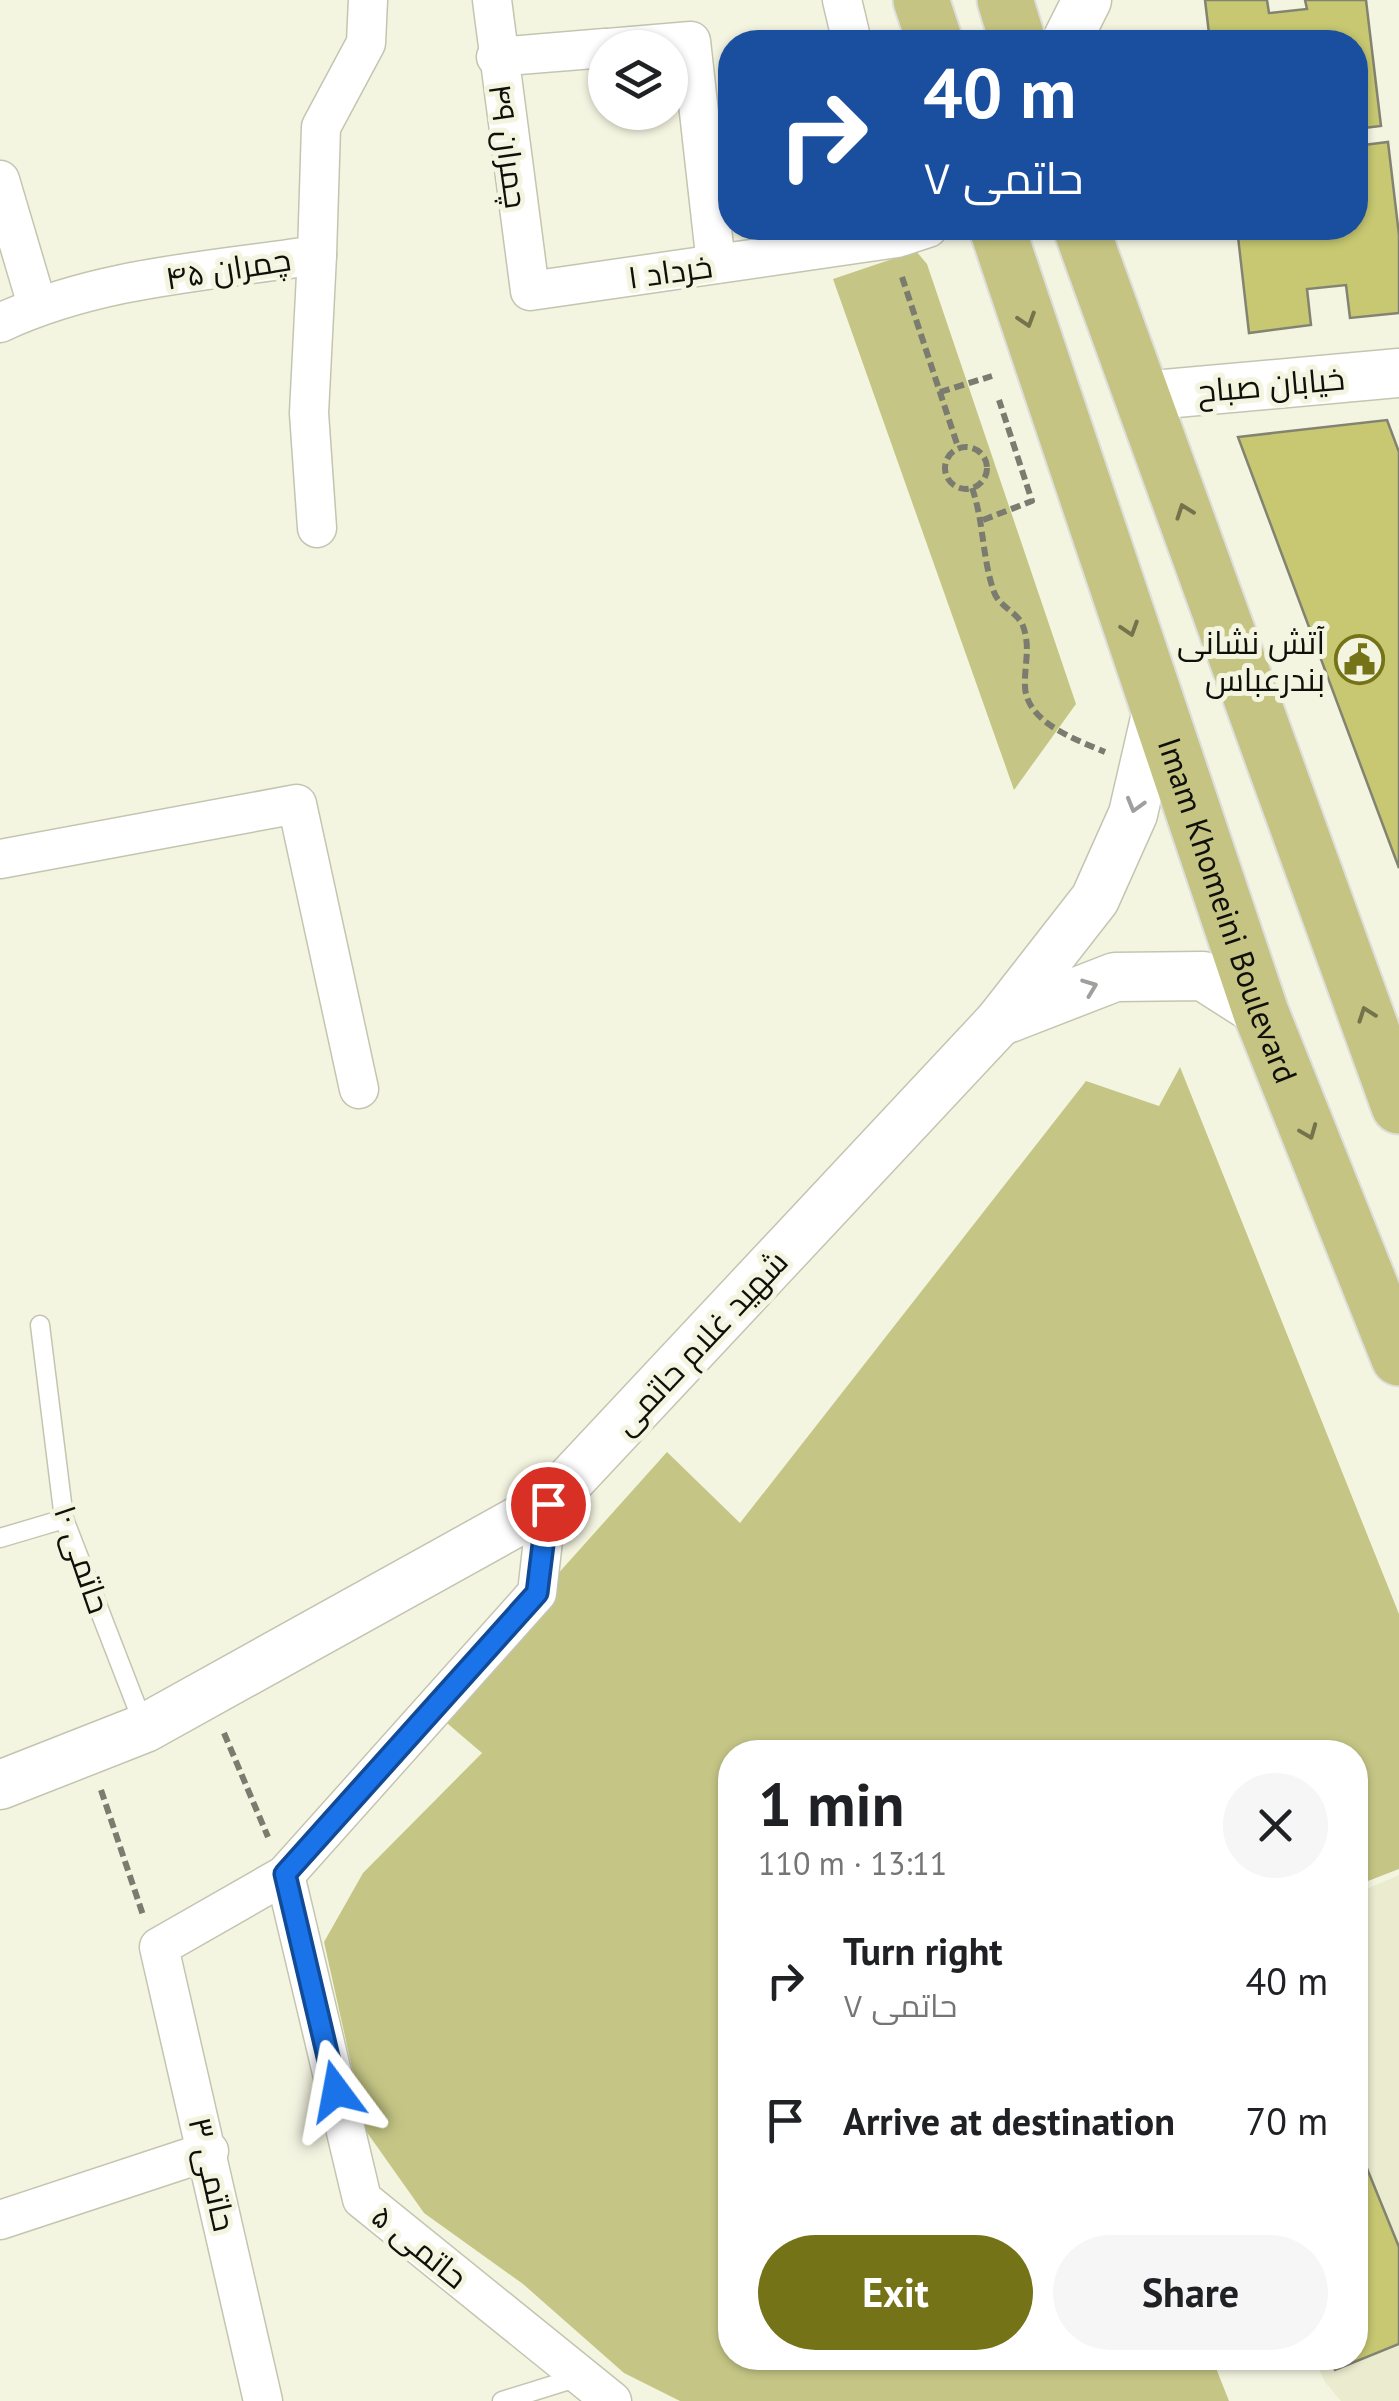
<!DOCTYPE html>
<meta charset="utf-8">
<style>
:root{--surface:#fff;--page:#f6f6f6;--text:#202124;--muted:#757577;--accent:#747317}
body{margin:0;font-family:"PT Sans",Cairo,sans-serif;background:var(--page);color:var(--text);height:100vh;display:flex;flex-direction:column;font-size:38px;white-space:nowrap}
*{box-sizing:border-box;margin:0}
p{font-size:32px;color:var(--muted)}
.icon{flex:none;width:55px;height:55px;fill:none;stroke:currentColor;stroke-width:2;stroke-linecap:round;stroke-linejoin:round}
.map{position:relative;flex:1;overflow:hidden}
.drawer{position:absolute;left:718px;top:1740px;width:650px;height:630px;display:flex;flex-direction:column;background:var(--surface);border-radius:40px;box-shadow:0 2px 8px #0004}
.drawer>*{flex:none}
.banner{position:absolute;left:718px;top:30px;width:650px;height:210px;border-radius:40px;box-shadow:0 2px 8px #0004;background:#1a4fa0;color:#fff;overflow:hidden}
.tools{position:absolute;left:588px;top:30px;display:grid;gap:20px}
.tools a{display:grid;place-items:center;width:100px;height:100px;border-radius:50%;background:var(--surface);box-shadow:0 2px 8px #0004;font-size:50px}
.pin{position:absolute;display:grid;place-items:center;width:85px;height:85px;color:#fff;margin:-42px;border:5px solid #fff;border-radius:50%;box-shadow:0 2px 10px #0007}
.me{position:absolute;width:110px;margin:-55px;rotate:347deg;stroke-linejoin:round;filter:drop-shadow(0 0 8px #0008)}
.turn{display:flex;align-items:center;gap:35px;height:210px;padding:0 40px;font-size:45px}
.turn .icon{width:130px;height:130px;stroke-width:2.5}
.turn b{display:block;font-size:70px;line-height:85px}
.round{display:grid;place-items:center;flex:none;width:105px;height:105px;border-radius:52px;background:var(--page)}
.overview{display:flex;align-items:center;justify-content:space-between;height:170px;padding:0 40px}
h1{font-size:60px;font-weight:600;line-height:75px}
.action{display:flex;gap:20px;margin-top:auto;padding:20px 40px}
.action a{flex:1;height:115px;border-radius:60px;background:var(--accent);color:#fff;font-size:40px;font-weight:600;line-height:115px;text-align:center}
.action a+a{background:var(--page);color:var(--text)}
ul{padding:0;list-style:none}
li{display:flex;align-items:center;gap:30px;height:140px;padding:0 40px}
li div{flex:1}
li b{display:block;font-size:38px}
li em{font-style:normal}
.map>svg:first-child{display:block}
.built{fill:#eaebcf}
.green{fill:#c5c685}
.building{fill:#c7c871;stroke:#838371;stroke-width:2.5}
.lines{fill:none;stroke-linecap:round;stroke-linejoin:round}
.service-casing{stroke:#c4c5b1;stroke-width:21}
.minor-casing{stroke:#c4c5b1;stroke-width:41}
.tertiary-casing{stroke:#c4c5b1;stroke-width:51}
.primary-casing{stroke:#dededd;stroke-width:59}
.path{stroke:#7b7b6f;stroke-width:6;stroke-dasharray:10 5;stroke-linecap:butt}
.service{stroke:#fff;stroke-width:18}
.minor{stroke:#fff;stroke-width:38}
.tertiary{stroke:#fff;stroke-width:48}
.primary{stroke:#c5c482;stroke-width:55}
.oneway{stroke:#74734c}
.oneway2{stroke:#9f9f9d}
.route-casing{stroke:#114b97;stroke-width:25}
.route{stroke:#1a73e8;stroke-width:18}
.labels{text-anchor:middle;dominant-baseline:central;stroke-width:10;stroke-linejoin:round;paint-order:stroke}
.street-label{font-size:32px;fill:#10100a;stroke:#f4f5e1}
.poi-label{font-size:32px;fill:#10100a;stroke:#f4f5e1;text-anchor:end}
</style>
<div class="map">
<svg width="1399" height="2401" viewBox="0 0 1399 2401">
<rect width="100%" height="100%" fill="#f4f5e1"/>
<path class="built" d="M1399,1875V2401H1341L1325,2382L1314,2358H1355V1894Z"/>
<g class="green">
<path d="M916,251L927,264L1076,704L1014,790L833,279Z"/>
<path d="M1180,1067L1399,1614V1869L1355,1886V1752H730V2358H1212L1229,2401H680L624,2373L523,2284L424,2213L366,2131L324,1942L363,1873L482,1753L434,1712L667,1452L740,1523L1086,1081L1159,1106Z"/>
</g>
<g class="building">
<path d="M1205,0H1267L1269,13L1307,9L1305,0H1366L1381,126L1355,129V42H1210Z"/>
<path d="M1388,142L1399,235V313L1350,318L1346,285L1307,289L1311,325L1249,333L1237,228H1355V146Z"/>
<path d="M1387,420L1399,452V868L1238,437Z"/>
<path d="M1355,2139L1399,2247V2344L1335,2370L1330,2358H1355Z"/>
</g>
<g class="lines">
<defs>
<g id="service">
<path d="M40,1325L64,1519L145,1728"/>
<path d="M0,1538L64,1519"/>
<path d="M502,2401L579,2377"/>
</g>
<g id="minor">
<path d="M492,0L530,291L897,238L928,228"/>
<path d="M842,0L852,42"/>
<path d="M608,48L691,41L716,264"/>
<path d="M496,57L605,48"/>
<path d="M0,180L37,305"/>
<path d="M317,255L309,413L317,528"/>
<path d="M0,323C98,277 211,271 317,255L321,127L366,43L368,0"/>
<path d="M0,859L297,804L359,1089"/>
<path d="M285,1875L362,2199L612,2401"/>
<path d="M0,2220L209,2151"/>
<path d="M263,2401L159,1947L285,1875L537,1593L547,1505"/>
</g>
<g id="tertiary">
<path d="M1066,42L1087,0"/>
<path d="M1142,396L1399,373"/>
<path d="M999,1022L1115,977L1203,976L1261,1013"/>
<path d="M0,1785L145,1728L547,1505L999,1022L1095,899L1133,814L1157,710"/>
</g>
<g id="primary">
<path d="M921,0L935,42"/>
<path d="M1005,0L1018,42"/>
<path id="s1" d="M997,228L1261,1013L1399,1358"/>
<path d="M1081,228L1399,1106"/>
</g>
</defs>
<use href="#service" class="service-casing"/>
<use href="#minor" class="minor-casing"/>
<use href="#tertiary" class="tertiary-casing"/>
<use href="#primary" class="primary-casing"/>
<g class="path">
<path d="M902,277L958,447"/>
<path d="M940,392L992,376"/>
<circle cx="966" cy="468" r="21"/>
<path d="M972,488C984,522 982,558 994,592C999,607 1018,612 1023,626C1031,648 1024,665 1025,687C1027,723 1077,740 1105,752"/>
<path d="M983,520L1032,501L999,400"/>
<path d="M224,1733L268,1837"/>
<path d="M101,1790L143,1915"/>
</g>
<use href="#service" class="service"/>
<use href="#minor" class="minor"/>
<use href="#tertiary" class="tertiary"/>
<use href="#primary" class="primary"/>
</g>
<defs><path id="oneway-chevron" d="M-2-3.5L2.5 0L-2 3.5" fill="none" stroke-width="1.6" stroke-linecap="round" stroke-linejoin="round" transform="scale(2.5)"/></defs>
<g class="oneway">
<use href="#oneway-chevron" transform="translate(1027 320) rotate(72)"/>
<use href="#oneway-chevron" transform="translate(1184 511) rotate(-110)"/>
<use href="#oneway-chevron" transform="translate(1130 629) rotate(72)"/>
<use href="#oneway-chevron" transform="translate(1366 1014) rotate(-110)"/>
<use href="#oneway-chevron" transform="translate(1309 1132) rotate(68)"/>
</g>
<g class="oneway2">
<use href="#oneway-chevron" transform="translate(1135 805) rotate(106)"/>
<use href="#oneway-chevron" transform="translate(1090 987) rotate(-21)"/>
</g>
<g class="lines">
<defs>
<path id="route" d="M336,2091L285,1874L537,1593L548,1504"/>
</defs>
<use href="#route" class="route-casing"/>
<use href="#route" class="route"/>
</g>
<defs>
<symbol id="civic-ring" viewBox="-11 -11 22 22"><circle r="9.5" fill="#f4f5e1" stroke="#747317" stroke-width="1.5"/><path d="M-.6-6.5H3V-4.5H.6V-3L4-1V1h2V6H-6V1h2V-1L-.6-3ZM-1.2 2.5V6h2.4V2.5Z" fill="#747317"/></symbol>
</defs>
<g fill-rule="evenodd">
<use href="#civic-ring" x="1332" y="632" width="55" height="55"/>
</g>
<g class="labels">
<g class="street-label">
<text transform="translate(509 146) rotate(82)">چمران ۴۹</text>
<text transform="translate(228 268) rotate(-9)">چمران ۴۵</text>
<text transform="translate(670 271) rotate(-8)">خرداد ۱</text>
<text transform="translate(1271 384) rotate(-5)">خیابان صباح</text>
<text stroke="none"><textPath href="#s1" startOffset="720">Imam Khomeini Boulevard</textPath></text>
<text transform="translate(700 1342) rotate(-47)">شهید غلام حاتمی</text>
<text transform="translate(83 1559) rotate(71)">حاتمی ۱۰</text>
<text transform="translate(213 2174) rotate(77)">حاتمی ۳</text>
<text transform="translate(420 2246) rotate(39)">حاتمی ۵</text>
</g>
<g class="poi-label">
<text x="1325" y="642">آتش نشانی<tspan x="1325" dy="37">بندرعباس</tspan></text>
</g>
</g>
</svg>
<div class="tools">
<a><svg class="icon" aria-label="layers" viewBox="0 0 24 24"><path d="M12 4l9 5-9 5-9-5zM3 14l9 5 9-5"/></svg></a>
</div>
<div class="pin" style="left:548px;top:1504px;background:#d93025"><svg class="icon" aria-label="arrive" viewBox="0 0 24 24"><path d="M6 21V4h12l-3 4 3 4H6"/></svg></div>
<svg class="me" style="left:336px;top:2091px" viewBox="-20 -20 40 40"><path d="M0-17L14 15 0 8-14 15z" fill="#1a73e8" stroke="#fff" stroke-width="4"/></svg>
<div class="banner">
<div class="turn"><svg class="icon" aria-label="right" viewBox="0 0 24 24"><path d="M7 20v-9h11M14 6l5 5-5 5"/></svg><div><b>40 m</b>حاتمی ۷</div></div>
</div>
<section class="drawer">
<div class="overview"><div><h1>1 min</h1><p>110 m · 13:11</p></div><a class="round"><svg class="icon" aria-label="close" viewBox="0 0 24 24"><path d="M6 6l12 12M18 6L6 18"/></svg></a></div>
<ul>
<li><svg class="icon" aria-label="right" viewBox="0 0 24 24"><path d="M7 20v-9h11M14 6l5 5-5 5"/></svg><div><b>Turn right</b><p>حاتمی ۷</p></div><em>40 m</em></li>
<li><svg class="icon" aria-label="arrive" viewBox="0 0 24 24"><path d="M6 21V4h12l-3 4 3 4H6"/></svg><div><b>Arrive at destination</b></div><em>70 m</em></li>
</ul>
<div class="action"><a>Exit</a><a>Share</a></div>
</section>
</div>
